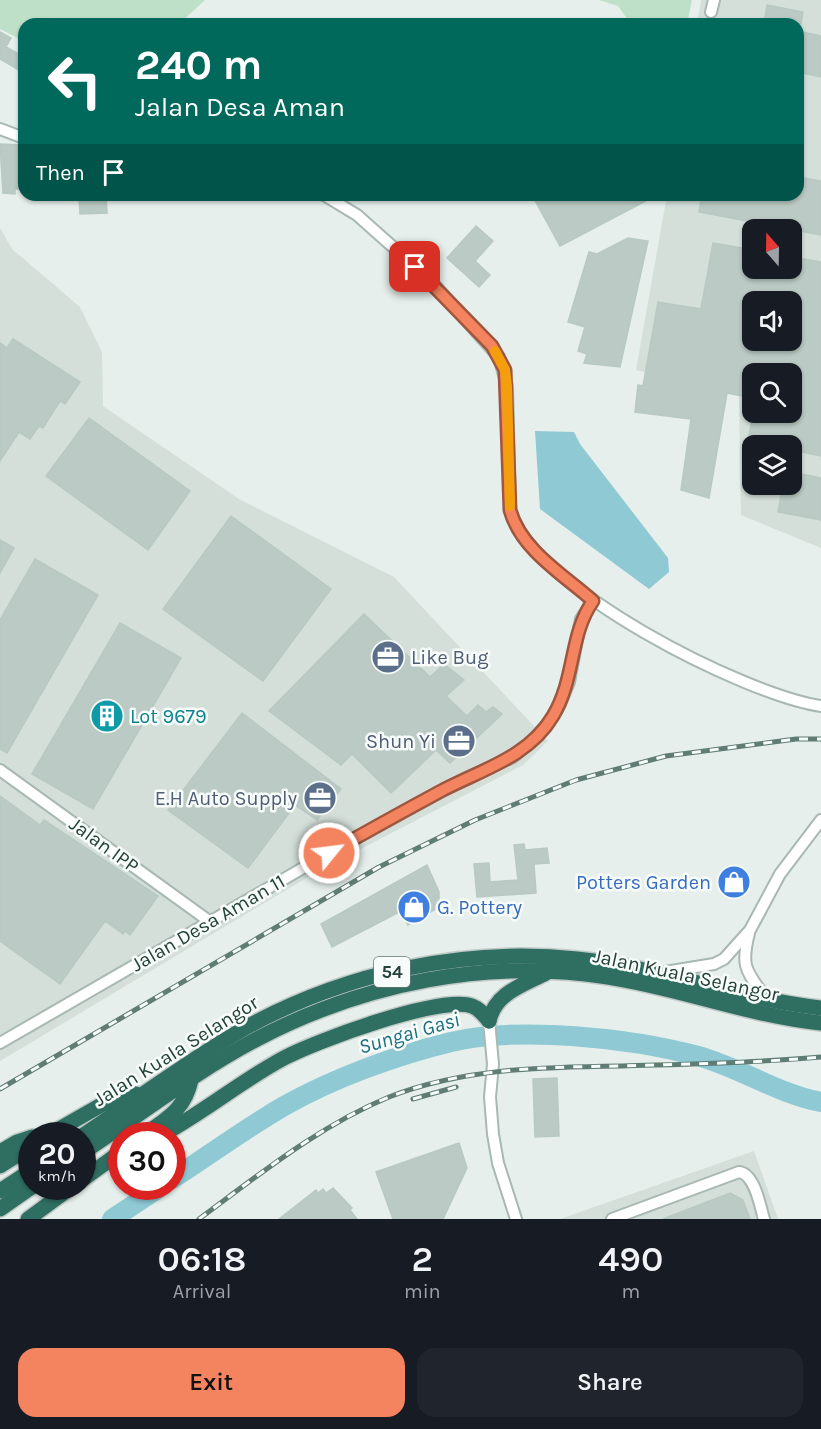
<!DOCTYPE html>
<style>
:root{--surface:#171b24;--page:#20242c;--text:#f1f3f6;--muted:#9ea1a6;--accent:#f4845f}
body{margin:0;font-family:Karla,sans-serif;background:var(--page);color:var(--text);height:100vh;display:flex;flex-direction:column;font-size:22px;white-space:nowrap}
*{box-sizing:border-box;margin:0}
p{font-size:20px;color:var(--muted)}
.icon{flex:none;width:33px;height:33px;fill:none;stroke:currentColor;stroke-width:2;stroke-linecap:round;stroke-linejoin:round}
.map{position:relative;height:1219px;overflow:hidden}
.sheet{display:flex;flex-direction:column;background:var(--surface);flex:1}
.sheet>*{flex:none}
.banner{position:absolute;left:18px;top:18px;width:786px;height:183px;border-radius:18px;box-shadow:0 2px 4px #0004;background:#00695c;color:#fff;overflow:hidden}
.needle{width:39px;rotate:340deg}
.buttons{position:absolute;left:742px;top:219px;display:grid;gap:12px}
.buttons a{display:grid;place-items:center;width:60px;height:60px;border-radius:12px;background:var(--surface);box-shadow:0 2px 4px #0004;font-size:30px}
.speed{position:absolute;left:18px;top:1122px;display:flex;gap:12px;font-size:30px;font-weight:700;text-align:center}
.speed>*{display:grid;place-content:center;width:78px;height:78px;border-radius:50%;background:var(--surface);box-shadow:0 2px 4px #0004;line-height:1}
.speed small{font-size:15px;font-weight:400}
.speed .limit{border:9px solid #d22;background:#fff;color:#111}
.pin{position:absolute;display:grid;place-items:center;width:51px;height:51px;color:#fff;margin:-26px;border-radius:12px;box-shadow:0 3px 9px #0006}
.me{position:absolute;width:66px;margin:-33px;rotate:61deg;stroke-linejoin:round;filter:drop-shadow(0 0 4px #0008)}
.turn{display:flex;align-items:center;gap:21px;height:126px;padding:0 18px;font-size:27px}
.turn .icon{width:78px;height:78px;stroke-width:2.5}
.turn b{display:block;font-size:42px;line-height:51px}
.then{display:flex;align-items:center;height:57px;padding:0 18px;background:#0003;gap:12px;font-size:22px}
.eta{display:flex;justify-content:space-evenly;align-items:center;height:102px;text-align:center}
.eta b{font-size:36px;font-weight:600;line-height:42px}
.cta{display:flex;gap:12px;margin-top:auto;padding:12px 18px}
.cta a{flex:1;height:69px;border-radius:18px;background:var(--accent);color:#111;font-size:24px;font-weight:600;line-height:69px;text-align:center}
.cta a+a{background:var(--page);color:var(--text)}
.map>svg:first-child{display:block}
.built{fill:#d4dfda;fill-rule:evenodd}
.green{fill:#bfe0c8}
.water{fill:#8ec9d4}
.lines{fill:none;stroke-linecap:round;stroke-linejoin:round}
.river{stroke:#8ec9d4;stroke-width:20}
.building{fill:#bbcac4;stroke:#b8c9c2;stroke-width:1.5;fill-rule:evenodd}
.minor-casing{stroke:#a8b8b2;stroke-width:14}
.highway-casing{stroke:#c2cac8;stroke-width:18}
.minor{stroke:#fff;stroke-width:10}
.highway{stroke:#2f6f62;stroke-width:15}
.rail-casing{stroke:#5f7d75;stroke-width:5}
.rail{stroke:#f7fbf9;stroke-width:3;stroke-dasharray:9;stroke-linecap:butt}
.route-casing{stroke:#9f563e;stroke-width:15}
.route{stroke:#f4845f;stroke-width:10}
.slow{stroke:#f59e0b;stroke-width:10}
.labels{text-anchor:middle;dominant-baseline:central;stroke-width:5;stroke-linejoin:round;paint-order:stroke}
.shield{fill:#f7fbf9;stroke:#637a73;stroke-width:1.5}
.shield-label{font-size:18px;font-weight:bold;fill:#24423a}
.service-label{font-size:20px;fill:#4e5e75;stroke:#f7fbf9;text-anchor:end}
.culture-label{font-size:20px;fill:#0d838f;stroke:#f7fbf9;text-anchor:start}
.street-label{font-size:20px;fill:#24423a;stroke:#f7fbf9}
.shop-label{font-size:20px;fill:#366cbe;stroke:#f7fbf9;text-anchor:end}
.water-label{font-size:21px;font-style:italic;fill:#1c6f80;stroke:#f7fbf9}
</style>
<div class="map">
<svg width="821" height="1219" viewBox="0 0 821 1219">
<rect width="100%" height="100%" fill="#e6efeb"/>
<g class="built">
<path d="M701,0H821V548L741,515L739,396L636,370L667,195H798V24H697ZM753,230H792V268H753ZM753,302H792V340H753ZM753,374H792V412H753ZM753,446H792V484H753Z"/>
<path d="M0,228L12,249L80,307L102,352L103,406L239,499L394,577L548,741L523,765L318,871L0,1061Z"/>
<path d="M754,1151L778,1219H560Z"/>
</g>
<g class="green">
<path d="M0,0H205L179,24H24V41L0,29Z"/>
<path d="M599,0H692L687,24H631L618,6Z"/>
</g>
<path class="water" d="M535,431L574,432L580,444L668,558L669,572L649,589L540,509Z"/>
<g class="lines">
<g class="river">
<path d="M172,1179C210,1155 247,1127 286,1105C334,1078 397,1055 451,1042C520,1026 630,1038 698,1056C741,1068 778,1094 821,1102"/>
<path d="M112,1219L162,1186"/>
</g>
</g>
<g class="building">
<path d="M767,5L803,12L801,24H764Z"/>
<path d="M798,31L821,36V77L798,72Z"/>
<path d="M0,32L11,38L6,47L24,57V73L0,59Z"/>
<path d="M0,144L22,145L19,189H15V194L3,193Z"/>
<path d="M798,177L821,181V235L699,212L702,195H798Z"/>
<path d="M79,195H106L107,213L80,214Z"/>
<path d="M532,195H657L560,246Z"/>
<path d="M476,226L493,241L475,261L490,275L479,287L447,258Z"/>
<path d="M628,238L648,241L620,367L584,363L587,354L578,351L585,327L568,322L589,252L597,254Z"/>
<path d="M713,243L753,250V268H792V257L821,262V456L792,450V446H778L779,441L749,435L754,412H792V374H753V398L727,393L709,498L681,490L691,419L635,412L638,385L643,386L658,302L701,309ZM753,302H792V340H753Z"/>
<path d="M13,339L80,382L65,404L60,401L43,428L39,426L30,439L19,432L0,461V343L7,348Z"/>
<path d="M89,418L190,491L148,550L46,476Z"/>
<path d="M792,472L821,478V520L778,512L783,484H792Z"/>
<path d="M231,516L331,589L263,681L163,609Z"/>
<path d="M0,540L14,548L0,573Z"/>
<path d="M35,559L98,595L7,753L0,749V620Z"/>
<path d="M364,614L430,677L444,664L464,680L446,696L467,716L478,705L486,712L493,707L502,714L450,763L436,750L391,793L352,754L341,765L269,711Z"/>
<path d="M120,623L181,658L93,809L32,774Z"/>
<path d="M242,713L341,789L317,820L295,805L248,868L168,810Z"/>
<path d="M0,796L40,825L44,820L158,896L130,935L125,931L123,934L105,921L60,984L0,941Z"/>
<path d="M524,844L525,850L547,848L549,863L534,864L536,893L477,897L474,864L489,863L490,882L518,880L514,845Z"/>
<path d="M427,865L439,892V907L408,925L401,911L332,947L321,924Z"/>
<path d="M557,1078L559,1136L535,1137L533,1079Z"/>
<path d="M459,1143L467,1168L443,1219H393L376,1172Z"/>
<path d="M333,1188L352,1208L350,1210L357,1219H279L316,1190L318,1193L323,1189L326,1193Z"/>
<path d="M730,1193L743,1200L750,1219H663Z"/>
</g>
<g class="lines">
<defs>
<g id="minor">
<path d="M711,12L714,0"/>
<path d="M0,129L24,138"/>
<path d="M324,195L357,215L430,280L499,357L507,386L510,510C531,587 745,695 821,706"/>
<path d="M0,770L209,921"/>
<path d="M749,933C740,969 747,971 767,1000"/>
<path d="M665,972L714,964L724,959L750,930L780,874L821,820"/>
<path d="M489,1021L493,1064L490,1097L493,1134L498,1163L516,1219"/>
<path d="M0,1043L329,853L464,779L513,757L533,740L549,722L560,704L569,682L581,619L593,601"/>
<path d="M612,1219L739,1172C755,1174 760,1206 764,1219"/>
</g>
<g id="highway">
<path d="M489,1021C495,993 523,985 546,973"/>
<path d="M47,1136L103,1104L136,1094"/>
<path d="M82,1136C136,1100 189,1060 245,1028C345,973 463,947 577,959C660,967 738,999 821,1008"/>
<path d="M143,1136C167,1118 184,1111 191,1080"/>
<path d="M160,1136C203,1113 241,1081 284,1058C316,1041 440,995 472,1006C480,1009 484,1015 489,1021"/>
<path d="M0,1152L17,1142L32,1137"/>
<path d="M82,1153C140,1115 196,1071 257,1039C364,983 488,958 608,977C680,988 746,1015 821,1023"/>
<path d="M0,1166L32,1146"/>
<path d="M82,1180L122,1151"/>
<path d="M0,1191L32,1170"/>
<path d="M0,1209L33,1186"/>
<path d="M28,1219L73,1186"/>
</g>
</defs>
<use href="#minor" class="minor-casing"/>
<use href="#highway" class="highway-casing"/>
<use href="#minor" class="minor"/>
<use href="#highway" class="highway"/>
<defs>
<g id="rail">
<path d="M0,1089L379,867L475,820L576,780L666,756L796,739H821"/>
<path d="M413,1099L456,1087"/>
<path d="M199,1219C260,1174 319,1126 389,1097C463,1068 544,1067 622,1066C688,1064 755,1063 821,1057"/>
</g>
</defs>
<use href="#rail" class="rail-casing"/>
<use href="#rail" class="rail"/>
</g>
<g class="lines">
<defs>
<path id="route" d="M329,853C366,832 404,811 441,791C481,770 529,757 553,716C576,677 569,635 593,601C564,575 521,550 510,510L505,370L492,346L415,267"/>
</defs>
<use href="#route" class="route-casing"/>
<use href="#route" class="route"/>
<path class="slow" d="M495,351L505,370L507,386L510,506"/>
</g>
<defs>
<symbol id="office-disc" viewBox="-11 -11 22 22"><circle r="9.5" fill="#5c6f8a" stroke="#f7fbf9"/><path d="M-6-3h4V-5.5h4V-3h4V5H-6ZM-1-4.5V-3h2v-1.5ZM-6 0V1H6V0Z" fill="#fff"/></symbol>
<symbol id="building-disc" viewBox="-11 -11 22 22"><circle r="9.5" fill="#0f9aa8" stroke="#f7fbf9"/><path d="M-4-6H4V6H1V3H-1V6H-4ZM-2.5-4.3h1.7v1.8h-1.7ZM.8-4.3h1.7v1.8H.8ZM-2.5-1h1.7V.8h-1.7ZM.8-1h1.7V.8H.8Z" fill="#fff"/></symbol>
<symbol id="shop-disc" viewBox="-11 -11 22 22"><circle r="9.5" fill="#3f7fe0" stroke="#f7fbf9"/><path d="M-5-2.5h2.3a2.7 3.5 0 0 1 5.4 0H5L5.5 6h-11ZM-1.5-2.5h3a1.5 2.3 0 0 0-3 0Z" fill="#fff"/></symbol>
</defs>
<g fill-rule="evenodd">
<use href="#office-disc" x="369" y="638" width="38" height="38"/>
<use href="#building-disc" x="88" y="697" width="38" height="38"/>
<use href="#office-disc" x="440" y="722" width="38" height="38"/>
<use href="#office-disc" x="301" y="779" width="38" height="38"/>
<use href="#shop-disc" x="715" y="863" width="38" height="38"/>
<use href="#shop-disc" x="395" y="888" width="38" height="38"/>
</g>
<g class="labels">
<rect class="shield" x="374" y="957" width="36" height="30" rx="4.5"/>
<g class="shield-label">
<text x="392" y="972">54</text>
</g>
<g class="service-label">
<text x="411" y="657" text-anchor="start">Like Bug</text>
<text x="436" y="741">Shun Yi</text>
<text x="297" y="798">E.H Auto Supply</text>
</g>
<g class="culture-label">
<text x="130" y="716">Lot 9679</text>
</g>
<g class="street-label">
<text transform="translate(104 845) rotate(36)">Jalan IPP</text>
<text transform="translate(208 923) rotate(-30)">Jalan Desa Aman 11</text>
<text transform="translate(686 975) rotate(12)">Jalan Kuala Selangor</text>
<text transform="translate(176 1051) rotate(-32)">Jalan Kuala Selangor</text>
</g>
<g class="shop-label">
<text x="711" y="882">Potters Garden</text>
<text x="437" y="907" text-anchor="start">G. Pottery</text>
</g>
<g class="water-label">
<text transform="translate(409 1033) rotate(-16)">Sungai Gasi</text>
</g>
</g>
</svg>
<div class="buttons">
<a><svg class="needle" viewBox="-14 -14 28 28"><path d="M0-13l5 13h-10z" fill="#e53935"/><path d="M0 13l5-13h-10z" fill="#9ea1a6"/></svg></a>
<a><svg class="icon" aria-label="sound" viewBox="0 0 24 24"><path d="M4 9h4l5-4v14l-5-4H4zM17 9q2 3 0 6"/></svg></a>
<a><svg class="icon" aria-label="search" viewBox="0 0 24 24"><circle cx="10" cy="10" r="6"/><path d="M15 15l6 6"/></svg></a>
<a><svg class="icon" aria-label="layers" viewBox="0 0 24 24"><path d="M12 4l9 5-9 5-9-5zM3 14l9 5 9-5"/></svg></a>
</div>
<div class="speed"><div>20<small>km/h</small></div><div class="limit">30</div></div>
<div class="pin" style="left:415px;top:267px;background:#d93025"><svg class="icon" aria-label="arrive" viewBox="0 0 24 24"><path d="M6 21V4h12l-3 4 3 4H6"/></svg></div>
<svg class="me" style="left:329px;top:853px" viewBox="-20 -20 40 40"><circle r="17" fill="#f4845f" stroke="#fff" stroke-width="3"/><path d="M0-11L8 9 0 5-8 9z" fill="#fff"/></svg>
<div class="banner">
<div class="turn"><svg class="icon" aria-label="left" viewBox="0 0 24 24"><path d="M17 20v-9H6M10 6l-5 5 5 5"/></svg><div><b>240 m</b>Jalan Desa Aman</div></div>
<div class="then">Then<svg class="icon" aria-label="arrive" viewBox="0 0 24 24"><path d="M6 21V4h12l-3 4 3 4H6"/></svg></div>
</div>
</div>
<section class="sheet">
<div class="eta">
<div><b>06:18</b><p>Arrival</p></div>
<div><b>2</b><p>min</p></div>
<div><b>490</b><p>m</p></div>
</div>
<div class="cta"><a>Exit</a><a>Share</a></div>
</section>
